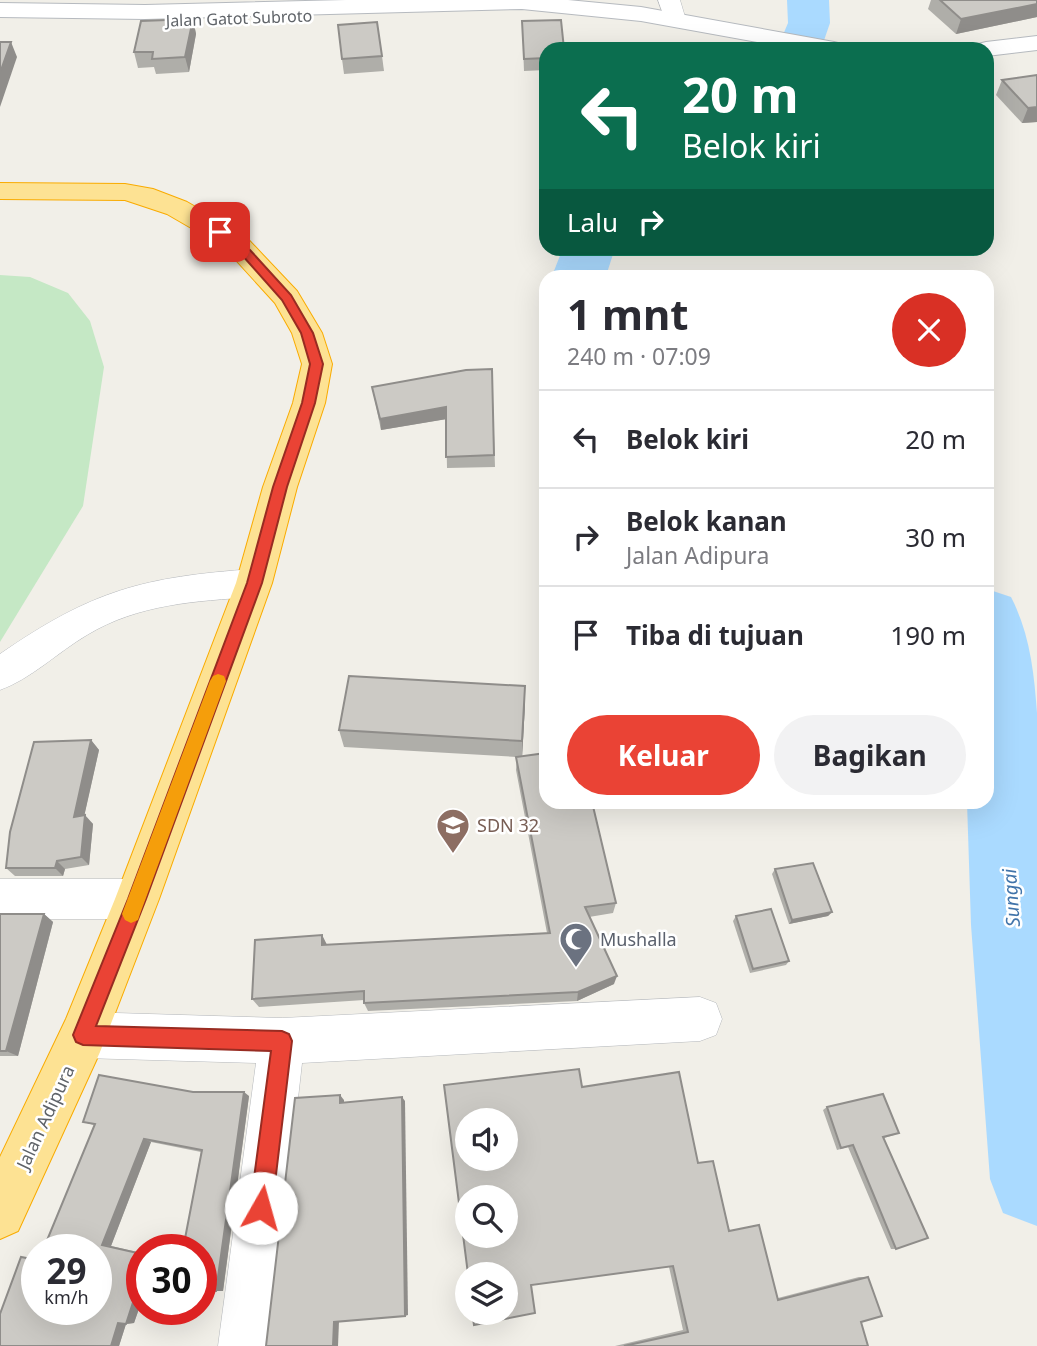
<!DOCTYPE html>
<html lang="id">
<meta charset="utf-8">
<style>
:root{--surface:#fff;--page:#f2f2f3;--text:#2b2b33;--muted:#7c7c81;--line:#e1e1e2;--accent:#ea4335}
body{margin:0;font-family:"Noto Sans",sans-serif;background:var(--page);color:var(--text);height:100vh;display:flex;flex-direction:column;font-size:26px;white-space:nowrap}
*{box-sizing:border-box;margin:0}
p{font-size:23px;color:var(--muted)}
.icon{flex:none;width:38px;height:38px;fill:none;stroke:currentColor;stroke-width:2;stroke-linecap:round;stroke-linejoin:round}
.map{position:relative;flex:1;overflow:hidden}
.panel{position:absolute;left:539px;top:270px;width:455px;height:539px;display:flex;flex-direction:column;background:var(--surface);border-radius:21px;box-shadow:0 7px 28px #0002}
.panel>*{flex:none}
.top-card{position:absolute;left:539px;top:42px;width:455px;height:214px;border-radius:21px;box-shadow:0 7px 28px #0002;background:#0b6e4f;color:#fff;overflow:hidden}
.buttons{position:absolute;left:455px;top:1108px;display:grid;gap:14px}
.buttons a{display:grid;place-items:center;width:63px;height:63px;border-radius:50%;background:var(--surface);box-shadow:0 7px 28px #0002;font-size:35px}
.speed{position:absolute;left:21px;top:1234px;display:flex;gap:14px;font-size:35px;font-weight:700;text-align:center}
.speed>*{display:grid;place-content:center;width:91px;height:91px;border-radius:50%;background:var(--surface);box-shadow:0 7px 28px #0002;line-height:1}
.speed small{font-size:18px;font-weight:400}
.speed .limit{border:10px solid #d22;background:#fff;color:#111}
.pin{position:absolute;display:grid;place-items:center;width:60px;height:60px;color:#fff;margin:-30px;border-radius:14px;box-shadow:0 4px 10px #0006}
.me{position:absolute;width:77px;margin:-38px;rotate:7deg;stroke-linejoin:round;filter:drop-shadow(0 0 5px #0008)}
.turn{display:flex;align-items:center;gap:24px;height:147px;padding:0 28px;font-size:32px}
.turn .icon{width:91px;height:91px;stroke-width:2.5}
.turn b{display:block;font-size:49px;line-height:60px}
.then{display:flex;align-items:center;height:66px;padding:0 28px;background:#0003;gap:14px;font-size:26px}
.round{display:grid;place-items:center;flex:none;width:74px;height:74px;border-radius:37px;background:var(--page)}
.summary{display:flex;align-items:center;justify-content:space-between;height:119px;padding:0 28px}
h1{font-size:42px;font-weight:700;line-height:52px}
.button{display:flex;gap:14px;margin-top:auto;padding:14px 28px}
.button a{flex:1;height:80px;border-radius:42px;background:var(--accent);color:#fff;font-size:28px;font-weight:700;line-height:80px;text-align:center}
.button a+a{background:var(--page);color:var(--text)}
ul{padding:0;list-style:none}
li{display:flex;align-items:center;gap:21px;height:98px;padding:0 28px;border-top:2px solid var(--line)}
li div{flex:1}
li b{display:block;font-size:26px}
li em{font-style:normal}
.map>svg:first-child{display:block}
.green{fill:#c5e8c5}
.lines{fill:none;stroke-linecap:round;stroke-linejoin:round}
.river{fill:#aadaff;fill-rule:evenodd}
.street-casing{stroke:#b5b8bc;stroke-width:1}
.secondary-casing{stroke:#b6babf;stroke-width:2}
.highway-casing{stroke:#f9ab00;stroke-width:2}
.street{fill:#fff;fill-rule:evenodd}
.secondary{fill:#fff;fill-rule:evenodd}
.highway{fill:#fde293;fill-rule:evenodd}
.wall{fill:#afaea9}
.shaded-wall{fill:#8f8d8a}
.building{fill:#cccac5;stroke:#8f8d8a;stroke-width:2;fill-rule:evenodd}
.route{fill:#ea4335;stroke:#982c22;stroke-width:2}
.slow{fill:#f59e0b}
.labels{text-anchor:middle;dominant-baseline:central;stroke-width:5;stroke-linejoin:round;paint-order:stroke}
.far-street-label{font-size:16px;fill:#5f6368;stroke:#fff}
.education-label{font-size:18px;fill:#785e54;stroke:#fff;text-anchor:start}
.worship-label{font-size:18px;fill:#5b616d;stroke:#fff;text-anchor:start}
.street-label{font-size:18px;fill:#5f6368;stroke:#fff}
.water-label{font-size:19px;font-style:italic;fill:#4174aa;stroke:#fff}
</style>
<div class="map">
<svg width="1037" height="1346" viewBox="0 0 1037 1346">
<rect width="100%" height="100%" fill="#f1efe8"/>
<path class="green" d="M0,275L30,277L68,293L90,321L104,367L83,506L0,642Z"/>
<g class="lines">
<g class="river">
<path d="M787,0H829L830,23L821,49H777L788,23Z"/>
<path d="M563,248H615L606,276H552Z"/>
<path d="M987,589L1011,597C1030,634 1034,672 1037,713V1226L1003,1213L990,1179L971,925L967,802H987Z"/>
</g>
<defs>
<g id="street">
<path d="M658,0H680L686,20L683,25H667Z"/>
<path d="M254,569L266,573L271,583L266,593L254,597C196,601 138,604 87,635C58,652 31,679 0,690V654C93,590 143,577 254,569Z"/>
<path d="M0,879H137L152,885L158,899L152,913L137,919H0Z"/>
<path d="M700,997L716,1003L722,1019L716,1035L700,1041L302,1063L270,1346H218L256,1063L83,1058L67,1051L60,1035L67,1019L83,1012L282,1018Z"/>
</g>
<g id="secondary">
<path d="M346,0H568L641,7L834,42L842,44L846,49H796L641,21L522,9L145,19L0,17V3L145,5Z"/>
<path d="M1037,36V50L987,56V49H974L978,44L986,42Z"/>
</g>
<path id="highway" d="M0,183L125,184L153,189L187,202L244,235L297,291L322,333L332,364L325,403L297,487L272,583L159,899L100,1052L18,1231L0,1239V1157L66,1019L115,899L236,583L263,487L293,403L302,364L292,333L275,303L224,247L167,214L125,200L0,199Z"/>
</defs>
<use href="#street" class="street-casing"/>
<use href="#secondary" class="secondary-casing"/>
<use href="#highway" class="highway-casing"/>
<use href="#street" class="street"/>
<use href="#secondary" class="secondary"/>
<use href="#highway" class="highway"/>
</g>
<g class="wall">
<path d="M931,0H1037V17L956,34L928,9Z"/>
<path d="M193,19L196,34L189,72L156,74L154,67L138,68L134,52Z"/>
<path d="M522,21L546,49V70L524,71Z"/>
<path d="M382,56L384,71L344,74L342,59Z"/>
<path d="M1037,75V122L1022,123L996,95L1002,80Z"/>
<path d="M492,369L495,467L447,468L446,419L381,430L372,387Z"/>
<path d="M525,704L522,757L616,903L613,913L589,917L614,984L577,1001L368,1011L364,1003V1000L259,1007L252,999L322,935L327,945L547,933L516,770L517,757L344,747L339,730Z"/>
<path d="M91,740L99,750L84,816L93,824L89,865L65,869L63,876H15L6,868Z"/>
<path d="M775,869L832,912L828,916L789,924L772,874Z"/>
<path d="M0,914H44L53,922L18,1056H0Z"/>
<path d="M736,916L789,961L786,965L750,973L733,921Z"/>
<path d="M582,1087L698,1163L729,1231L778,1298L859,1277H868L861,1322L868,1346H615L683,1330L669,1267L531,1285L474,1325Z"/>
<path d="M193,1092L249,1096L223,1291L183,1249L201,1152L151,1142L111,1246L142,1253V1300L134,1323L126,1324L119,1346H0V1311H2L21,1257L37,1259V1309L94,1125L83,1122Z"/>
<path d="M827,1107L894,1135L884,1138L896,1249H891L848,1147L837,1150L823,1110Z"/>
</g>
<g class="shaded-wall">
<path d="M1037,4V17L956,34L961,19Z"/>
<path d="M193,19L196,34L189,72L185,57Z"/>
<path d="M11,42L17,57L0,107V73Z"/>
<path d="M1037,107V122L1022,123L1028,108Z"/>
<path d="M446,407L447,419L381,430L380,419Z"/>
<path d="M525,686V704L522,758V741Z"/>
<path d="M91,740L99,750L82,826L74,817Z"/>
<path d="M85,815L93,824L89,865L81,857Z"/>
<path d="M57,861L65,869L63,876L55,868Z"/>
<path d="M832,912L828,916L789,924L792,920Z"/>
<path d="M44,914L53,922L18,1056L6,1051Z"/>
<path d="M322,935L327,945H322Z"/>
<path d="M617,976L614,984L577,1001L578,992Z"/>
<path d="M244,1092L249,1096L223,1291H216Z"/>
<path d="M340,1095L344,1100V1107L340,1103Z"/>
<path d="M402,1097L405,1101L408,1315L405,1316Z"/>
<path d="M144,1139L151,1142L111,1246L102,1245Z"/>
<path d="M138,1287H142V1300L134,1323L126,1324L119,1346H111L118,1323Z"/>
<path d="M339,1321L338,1346H333L334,1322Z"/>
</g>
<g class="building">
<path d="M940,0H1037V4L961,19Z"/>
<path d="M193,19L185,57L152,59L153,52H134L141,21Z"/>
<path d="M561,20L564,49H546V58L524,59L522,21Z"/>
<path d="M377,22L382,56L342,59L338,25Z"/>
<path d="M0,42H11L0,73Z"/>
<path d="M1037,75V107L1028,108L1002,80Z"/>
<path d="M492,369L494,455L446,457V407L380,419L372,387L466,370Z"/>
<path d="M349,676L525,686L522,741L339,730Z"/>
<path d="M91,740L74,817L85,815L81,857L57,861L55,868H6L10,832L34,742Z"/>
<path d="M546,753V802H592L616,903L585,907L617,976L578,992L364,1003V991L252,999L255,940L322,935V945L550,933L516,757Z"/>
<path d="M813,863L832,912L792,920L775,869Z"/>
<path d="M771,909L789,961L753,969L736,916Z"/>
<path d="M0,914H44L6,1051H0Z"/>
<path d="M579,1069L582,1087L679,1072L698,1163L713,1161L729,1231L759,1225L778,1300L868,1277L882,1316L861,1322L868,1346H624L688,1332L673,1266L531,1285L535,1313L474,1325L472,1312H506V1274H468L444,1085ZM467,1120H506V1158H467ZM467,1197H506V1236H467Z"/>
<path d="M99,1075L193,1092H244L216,1291L201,1290V1250H172L183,1249L202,1150L144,1139L102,1245L142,1254V1288L138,1287L126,1324L118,1323L111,1346H0V1314L21,1257L37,1260V1309H96V1250H43L95,1124L83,1122Z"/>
<path d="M883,1094L899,1133L883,1137L928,1238L896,1249L853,1145L841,1148L827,1107Z"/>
<path d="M340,1095V1103L402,1097L405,1316L334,1322L333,1346H266L295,1098Z"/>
</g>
<path class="route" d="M216,230H224L250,250L291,295L313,333L323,364L315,403L287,487L262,583L146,899L96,1026L282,1031L289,1034L292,1041L272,1208L269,1215L261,1218L254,1215L250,1208L271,1051L83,1045L76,1042L73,1035L128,899L247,583L273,487L302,403L310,364L301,333L282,300L242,255L216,235Z"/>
<path class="slow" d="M218,674L224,676L226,681L140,914L138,920L131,923L125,920L122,914L210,681L213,676Z"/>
<defs>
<symbol id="school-pin" viewBox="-11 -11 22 30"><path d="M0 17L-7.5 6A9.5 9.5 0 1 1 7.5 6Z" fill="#8d6e63" stroke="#fff"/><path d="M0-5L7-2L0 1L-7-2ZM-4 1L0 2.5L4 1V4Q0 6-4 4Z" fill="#fff"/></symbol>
<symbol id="mosque-pin" viewBox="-11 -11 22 30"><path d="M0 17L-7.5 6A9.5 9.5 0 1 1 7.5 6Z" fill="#6b7280" stroke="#fff"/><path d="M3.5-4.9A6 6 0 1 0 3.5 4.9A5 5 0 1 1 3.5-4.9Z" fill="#fff"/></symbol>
</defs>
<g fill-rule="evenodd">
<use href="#school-pin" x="434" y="806" width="38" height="52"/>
<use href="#mosque-pin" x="557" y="920" width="38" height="52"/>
</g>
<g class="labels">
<g class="far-street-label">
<text transform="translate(239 18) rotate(-2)">Jalan Gatot Subroto</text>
</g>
<g class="education-label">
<text x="477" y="825">SDN 32</text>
</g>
<g class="worship-label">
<text x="600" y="939">Mushalla</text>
</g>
<g class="street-label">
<text transform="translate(45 1117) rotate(-65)">Jalan Adipura</text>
</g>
<g class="water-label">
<text transform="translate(1011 898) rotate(-94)">Sungai</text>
</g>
</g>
</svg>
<div class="buttons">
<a><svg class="icon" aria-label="sound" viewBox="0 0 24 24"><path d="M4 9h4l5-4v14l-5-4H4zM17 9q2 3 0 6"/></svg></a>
<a><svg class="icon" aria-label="search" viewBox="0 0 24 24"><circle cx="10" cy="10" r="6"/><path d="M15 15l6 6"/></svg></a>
<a><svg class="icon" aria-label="layers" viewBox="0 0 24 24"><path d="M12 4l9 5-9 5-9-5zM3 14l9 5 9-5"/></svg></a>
</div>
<div class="speed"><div>29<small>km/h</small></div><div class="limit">30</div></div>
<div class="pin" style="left:220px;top:232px;background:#d93025"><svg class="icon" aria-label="arrive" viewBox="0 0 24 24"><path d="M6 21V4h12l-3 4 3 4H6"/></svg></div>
<svg class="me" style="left:261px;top:1208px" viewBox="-20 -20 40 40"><circle r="19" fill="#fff"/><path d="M0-13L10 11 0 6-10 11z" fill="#ea4335"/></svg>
<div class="top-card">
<div class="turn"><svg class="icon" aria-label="left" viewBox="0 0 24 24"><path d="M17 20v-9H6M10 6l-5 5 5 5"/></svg><div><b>20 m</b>Belok kiri</div></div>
<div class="then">Lalu<svg class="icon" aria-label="right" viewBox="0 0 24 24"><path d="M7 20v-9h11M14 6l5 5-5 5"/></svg></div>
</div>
<section class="panel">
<div class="summary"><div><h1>1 mnt</h1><p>240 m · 07:09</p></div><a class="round" style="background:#d93025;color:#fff"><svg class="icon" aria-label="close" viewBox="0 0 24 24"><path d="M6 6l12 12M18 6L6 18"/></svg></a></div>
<ul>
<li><svg class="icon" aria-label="left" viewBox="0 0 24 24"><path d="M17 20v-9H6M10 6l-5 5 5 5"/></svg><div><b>Belok kiri</b></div><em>20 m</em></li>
<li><svg class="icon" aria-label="right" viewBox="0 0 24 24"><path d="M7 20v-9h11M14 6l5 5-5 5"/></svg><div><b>Belok kanan</b><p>Jalan Adipura</p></div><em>30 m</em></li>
<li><svg class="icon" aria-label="arrive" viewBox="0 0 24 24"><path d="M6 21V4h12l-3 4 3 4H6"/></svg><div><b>Tiba di tujuan</b></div><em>190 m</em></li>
</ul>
<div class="button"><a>Keluar</a><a>Bagikan</a></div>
</section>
</div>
